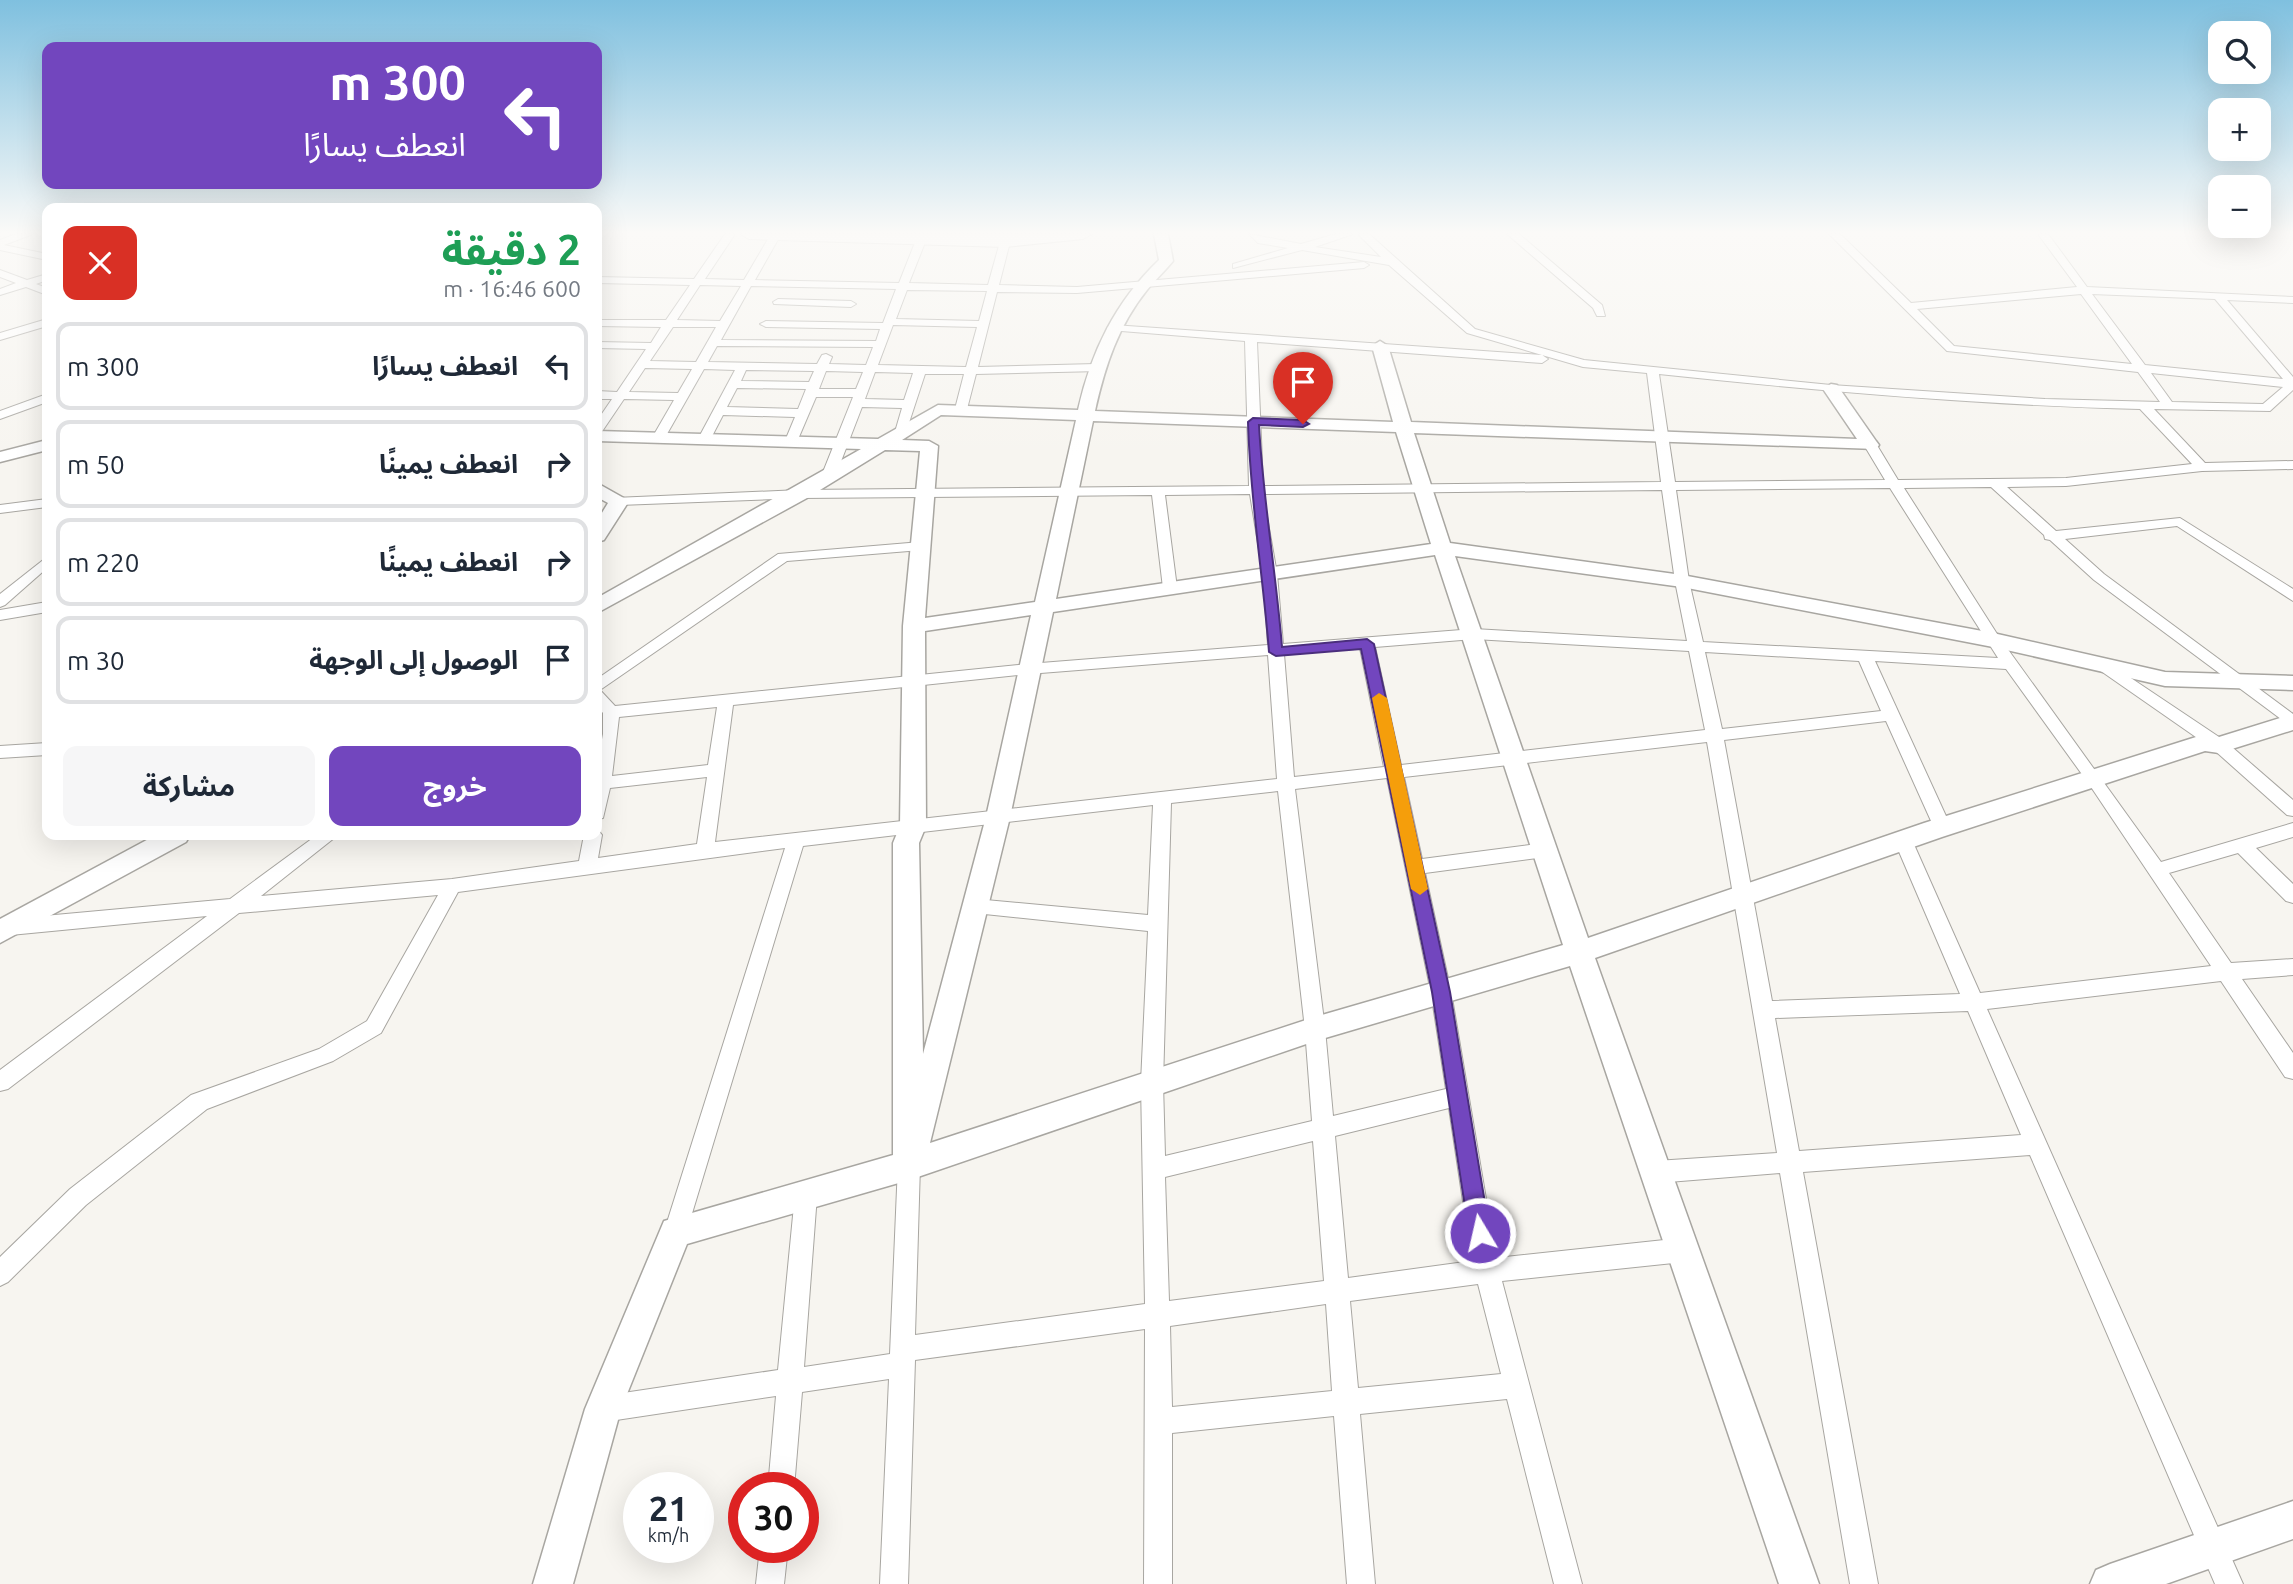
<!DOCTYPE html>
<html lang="ar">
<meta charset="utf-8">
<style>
:root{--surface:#fff;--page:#f6f6f7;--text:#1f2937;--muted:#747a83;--line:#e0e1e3;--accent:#7246be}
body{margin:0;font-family:Ubuntu,"Noto Sans Arabic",sans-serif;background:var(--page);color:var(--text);direction:rtl;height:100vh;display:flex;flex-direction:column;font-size:26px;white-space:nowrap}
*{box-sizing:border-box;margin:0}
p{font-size:23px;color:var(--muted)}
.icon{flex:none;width:38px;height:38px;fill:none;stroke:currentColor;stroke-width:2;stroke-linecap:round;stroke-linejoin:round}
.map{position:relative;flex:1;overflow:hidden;direction:ltr}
.details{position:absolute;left:42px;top:203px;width:560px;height:637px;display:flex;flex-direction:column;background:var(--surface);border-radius:14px;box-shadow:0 7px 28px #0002;direction:rtl}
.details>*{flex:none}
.top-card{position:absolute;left:42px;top:42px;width:560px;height:147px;border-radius:14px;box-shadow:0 7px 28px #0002;direction:rtl;background:#7246be;color:#fff;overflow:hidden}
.tools{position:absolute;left:2208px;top:21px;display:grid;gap:14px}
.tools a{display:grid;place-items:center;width:63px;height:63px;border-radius:14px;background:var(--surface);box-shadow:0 7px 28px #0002;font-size:35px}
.speed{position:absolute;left:623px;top:1472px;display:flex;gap:14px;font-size:35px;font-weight:700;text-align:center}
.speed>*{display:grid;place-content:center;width:91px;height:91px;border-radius:50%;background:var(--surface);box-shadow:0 7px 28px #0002;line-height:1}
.speed small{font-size:18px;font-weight:400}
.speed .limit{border:10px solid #d22;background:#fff;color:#111}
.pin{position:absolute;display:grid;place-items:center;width:60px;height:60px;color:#fff;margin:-72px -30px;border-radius:50% 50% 50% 0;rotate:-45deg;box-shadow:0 0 7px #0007}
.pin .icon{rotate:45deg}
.me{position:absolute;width:77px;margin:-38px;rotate:351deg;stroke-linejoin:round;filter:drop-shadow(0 0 5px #0008)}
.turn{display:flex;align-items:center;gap:24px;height:147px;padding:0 21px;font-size:32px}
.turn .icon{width:91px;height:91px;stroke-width:2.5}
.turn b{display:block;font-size:49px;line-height:60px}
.round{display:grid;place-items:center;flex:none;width:74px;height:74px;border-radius:14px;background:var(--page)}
.head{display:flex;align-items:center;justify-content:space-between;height:119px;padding:0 21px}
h1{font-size:42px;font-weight:700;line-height:52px;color:#1e9e55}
.primary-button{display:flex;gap:14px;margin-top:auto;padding:14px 21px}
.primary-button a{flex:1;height:80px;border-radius:14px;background:var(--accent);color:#fff;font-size:28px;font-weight:700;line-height:80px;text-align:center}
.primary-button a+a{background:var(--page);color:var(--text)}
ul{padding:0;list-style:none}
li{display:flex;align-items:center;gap:21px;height:88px;margin:0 14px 10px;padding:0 7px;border:4px solid var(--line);border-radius:14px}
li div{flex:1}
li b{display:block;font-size:26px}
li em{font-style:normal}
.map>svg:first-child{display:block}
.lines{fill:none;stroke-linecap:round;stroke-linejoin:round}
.street-casing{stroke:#a8a6a1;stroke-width:2}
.secondary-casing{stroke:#a8a6a1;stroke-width:3}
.highway-casing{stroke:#a8a6a1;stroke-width:2}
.street{fill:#fff;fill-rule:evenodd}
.secondary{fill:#fff;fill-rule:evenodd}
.highway{fill:#fff;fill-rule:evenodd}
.route{fill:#7246be;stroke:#4a2e7c;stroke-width:2}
.slow{fill:#f59e0b}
</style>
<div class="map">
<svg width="2293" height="1584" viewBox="0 0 2293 1584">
<rect width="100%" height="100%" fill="#f7f5f0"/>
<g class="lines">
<defs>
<g id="street">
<path d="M16,234H33L4,245L47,254V260L0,250V240Z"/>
<path d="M725,234H735L705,279L744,280L771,234L780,236L755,280L899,283L916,240L921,237L926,240L909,283L988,285L1000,242L1005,239L1010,242L999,285L1077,287L1364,262L1369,265L1364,268L1077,293L997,292L978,367L1096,364L1102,368L1100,371L976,374L967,409L961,413L955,409L964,374H925L905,435L895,432L902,408L862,407L835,477L828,481L821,477L853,397H816L796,444L785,441L795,417L723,415L709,442H699L698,439L735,370L704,369L663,441L652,438L674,400L624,399L601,433L597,434V421L612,399H597V391L617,392L646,349L597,348V342L651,343L661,327L597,326V320H666L690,285L597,283V277L694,279ZM700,285L741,286L720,321L677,320ZM751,286L896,289L883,323L766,321L760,324L766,327L880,329L876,341L721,340ZM907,290L987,291L979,321L896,319ZM893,325L977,327L966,367L878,365ZM673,327H716L696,362L650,361ZM717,346L873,347L866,365L829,364L832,357L826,354L822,355L817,364L708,362ZM645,368L692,369L678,393L629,392ZM746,370L814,371L809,382L741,381ZM826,371L863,372L856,389H819ZM875,372L913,373L904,400L865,399ZM737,388L806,389L798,409L727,407Z"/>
<path d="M1249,234L1301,244L1336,234H1353L1315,247L1381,257L1358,234H1369L1475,329L1584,360L1831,385L2045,399L2160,402L2138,372L1947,351L1829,234H1840L1911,303L2077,287L2038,234H2048L2087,287L2293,297V303L2227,300L2293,377V390L2270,411L2154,409L2205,463L2293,461V469L2202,471L2066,486L2007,487L2056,531L2180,518L2293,589V601L2177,526L2065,539L2104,574L2293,714V728L2094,580L2050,540L2045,539L2044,535L1991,487L1904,488L1999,637L2161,862L2293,823V837L2256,848L2293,884V903L2286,901L2238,853L2169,873L2231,963L2293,959V975L2242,979L2293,1053V1079L2285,1077L2221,981L1987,1009L2243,1584H2215L2030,1155L1803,1172L1878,1584H1850L1780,1173L1656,1183L1648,1179L1645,1172L1648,1165L1656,1161L1777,1153L1707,742L1404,777L1422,859L1545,843L1551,845L1554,850L1551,855L1545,857L1425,873L1451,992L1496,1258L1683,1238L1691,1242L1695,1250L1691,1258L1683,1262L1502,1281L1582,1584H1554L1507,1399L1360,1414L1375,1584H1347L1334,1416L1172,1433V1584H1144L1145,1329L915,1360L908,1584H880L889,1379L802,1392L794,1488H768L776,1396L603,1422L594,1418L590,1409L594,1400L603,1396L778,1370L795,1195L798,1187L806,1184L814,1187L817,1195L804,1367L890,1354L898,1165L901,1158L909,1155L917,1158L920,1165L915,1335L1145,1304L1141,1083L1148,931L975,913L968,911L965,906L968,901L975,899L1148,915L1153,805L803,846L684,1240L676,1243L668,1240L664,1232L785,848L458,892L381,1033L333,1061L207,1109L86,1205L8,1282L0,1286V1257L70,1189L191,1095L319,1049L367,1021L438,895L239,913L8,1089L0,1091V1070L207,916L0,936V920L230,899L317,835H338L261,896L452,879L579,861L584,835H597V829L602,835L598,858L697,844L707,777L610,788L603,818L597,819V766L603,734V713L597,706V679L778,554L921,542L928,546L921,550L787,561L600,690L615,706L1028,664L1268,645L1263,574L1250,494L1165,495L1177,588L1170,592L1163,588L1152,495L800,498L619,505L612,501L614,498L800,490L1249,486L1245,341L1109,330L1107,328L1113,325L1542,355L1548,359L1542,363L1257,342L1263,486L1661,482L1647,373L1583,367L1467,333L1389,265L1302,250L1233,268V264L1288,248L1258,243ZM2081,294L2132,364L1954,346L1917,309ZM2092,294L2215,299L2283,379L2145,365ZM2151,373L2283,387L2263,404L2172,402ZM1659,374C1819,391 1979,405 2140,409L2192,464L2066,478L1898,480L1875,442L1870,441L1864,445L1885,480L1675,482ZM1890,488L1998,658L1703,642L1689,581L1676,490ZM1662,490L1675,581L1687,641L1474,629L1283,644L1277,574L1263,494ZM1474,639L1689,651L1705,730L1401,765L1375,647ZM1360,648L1384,767L1294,777L1284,654ZM1705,652L1859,661L1881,711L1722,729ZM1268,655L1277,779L715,842L733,705L1028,674ZM1875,661L2006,669L2089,784L2211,966L1980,993L1912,840L1909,835H1897L1894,840L1960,994L1772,1001L1724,740L1886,721L1936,832H1948L1951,827ZM717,707L708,765L612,776L619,717ZM1387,778L1431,992L1446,1089L1333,1116L1325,1029L1295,789ZM1278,791L1305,1029L1312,1121L1165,1156L1163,1083L1171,803ZM1968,1011L2021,1135L1799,1151L1775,1018ZM1449,1108L1472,1261L1348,1278L1335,1136ZM1313,1141L1324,1281L1169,1301L1165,1177ZM1478,1284L1501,1374L1358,1388L1350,1301ZM1326,1304L1332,1391L1172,1407L1170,1326Z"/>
<path d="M1507,234H1519L1602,305L1605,316H1597L1593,308Z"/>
<path d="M0,270L27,280L47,274V280L36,284L47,288V295L26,287L0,295V289L16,283L0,277Z"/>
<path d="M778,299L851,301L856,304L851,307L774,304L773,302Z"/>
<path d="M47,319V326L0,340V333Z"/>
<path d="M47,394V402L0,419V411Z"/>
<path d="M47,499V507L0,513V505Z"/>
<path d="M47,557V568L5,605L0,607V594Z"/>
<path d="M47,602V612L0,620V610Z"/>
<path d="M2104,660L2225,741L2293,800V816L2287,815L2213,749L2098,669L2096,665L2098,661Z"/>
<path d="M47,743V755L0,758V746Z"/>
<path d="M760,1547H788L784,1584H756Z"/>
</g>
<g id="secondary">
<path d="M1154,234H1168L1173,261C1165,271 1155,280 1147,290C1118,326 1105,366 1095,411L1393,422L1372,346L1380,341L1388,346L1411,422L1857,439L1823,389L1831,384L1837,385L1876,441L1879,445L1876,449L1414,433L1450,543L1682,575L1993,633L2165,672L2293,676V690L2165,686L1993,647L1682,587L1455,556L1588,938L1924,823L2196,737H2219L2293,714V730L2219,753L2205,751L1942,837L1595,958L1819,1584H1779L1570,966L1315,1041L909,1180L687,1244L621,1409L573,1584H533L585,1409L664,1221L893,1155V843L900,826L903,626L920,451L885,450L807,498L597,613V598L861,449L597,441V431L878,439L938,405L1078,410C1091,352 1115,302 1159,260ZM941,415L1076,420L1035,602L925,618L938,446L929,441L902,440ZM1093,421L1396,432L1431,544L1056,599ZM1435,555L1563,945L1315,1017L930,1143L1010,817L1053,612ZM1031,615L986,817L923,1054L919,843L926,826L925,631Z"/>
<path d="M47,440V450L0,462V452Z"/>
<path d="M597,483L629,501L604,540L597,542V521L608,503L597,497Z"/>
<path d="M156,835H190L186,842L0,943V919Z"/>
<path d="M2293,1501V1539L2166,1584H2090L2096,1570L2110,1564Z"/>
</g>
<path id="highway" d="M740,234H1092L1083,239L1005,247L749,239Z"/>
</defs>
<use href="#street" class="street-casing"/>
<use href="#secondary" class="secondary-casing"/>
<use href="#highway" class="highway-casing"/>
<use href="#street" class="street"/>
<use href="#secondary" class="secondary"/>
<use href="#highway" class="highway"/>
</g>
<linearGradient id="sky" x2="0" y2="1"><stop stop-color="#7fc0df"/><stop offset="0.51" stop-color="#fbfaf8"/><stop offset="1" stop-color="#fbfaf8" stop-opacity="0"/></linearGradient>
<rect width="2293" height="456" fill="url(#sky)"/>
<path class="route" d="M1253,418L1303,420L1309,424L1303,427L1259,425C1263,500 1276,572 1282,647L1367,639L1374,644L1450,992L1490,1233L1487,1240L1480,1243L1472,1240L1469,1233L1432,992L1361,649L1276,656L1269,652C1263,575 1250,499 1248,422Z"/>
<path class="slow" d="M1379,693L1387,698L1428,889L1420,895L1411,889L1372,698Z"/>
</svg>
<div class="tools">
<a><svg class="icon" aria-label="search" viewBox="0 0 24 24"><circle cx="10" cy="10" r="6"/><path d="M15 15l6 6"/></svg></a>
<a>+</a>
<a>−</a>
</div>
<div class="speed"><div>21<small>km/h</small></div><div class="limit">30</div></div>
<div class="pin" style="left:1303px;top:424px;background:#d93025"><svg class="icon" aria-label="arrive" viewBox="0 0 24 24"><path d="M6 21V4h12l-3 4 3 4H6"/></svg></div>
<svg class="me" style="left:1480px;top:1233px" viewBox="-20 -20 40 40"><circle r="17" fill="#7246be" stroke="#fff" stroke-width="3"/><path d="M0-11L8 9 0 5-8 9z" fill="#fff"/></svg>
<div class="top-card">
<div class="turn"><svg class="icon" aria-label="left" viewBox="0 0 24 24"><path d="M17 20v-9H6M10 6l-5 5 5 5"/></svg><div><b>300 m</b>انعطف يسارًا</div></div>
</div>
<section class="details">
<div class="head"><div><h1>2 دقيقة</h1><p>600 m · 16:46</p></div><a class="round" style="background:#d93025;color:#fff"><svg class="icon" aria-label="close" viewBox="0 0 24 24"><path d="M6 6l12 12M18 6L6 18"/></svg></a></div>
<ul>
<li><svg class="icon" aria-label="left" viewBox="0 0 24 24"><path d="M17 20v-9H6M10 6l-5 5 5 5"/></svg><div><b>انعطف يسارًا</b></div><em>300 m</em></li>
<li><svg class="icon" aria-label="right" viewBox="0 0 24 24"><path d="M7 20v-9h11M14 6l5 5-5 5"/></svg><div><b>انعطف يمينًا</b></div><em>50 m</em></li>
<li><svg class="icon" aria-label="right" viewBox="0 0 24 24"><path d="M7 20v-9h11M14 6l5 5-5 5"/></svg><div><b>انعطف يمينًا</b></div><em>220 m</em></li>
<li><svg class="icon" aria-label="arrive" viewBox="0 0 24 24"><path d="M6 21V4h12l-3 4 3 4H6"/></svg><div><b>الوصول إلى الوجهة</b></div><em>30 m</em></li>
</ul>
<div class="primary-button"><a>خروج</a><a>مشاركة</a></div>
</section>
</div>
